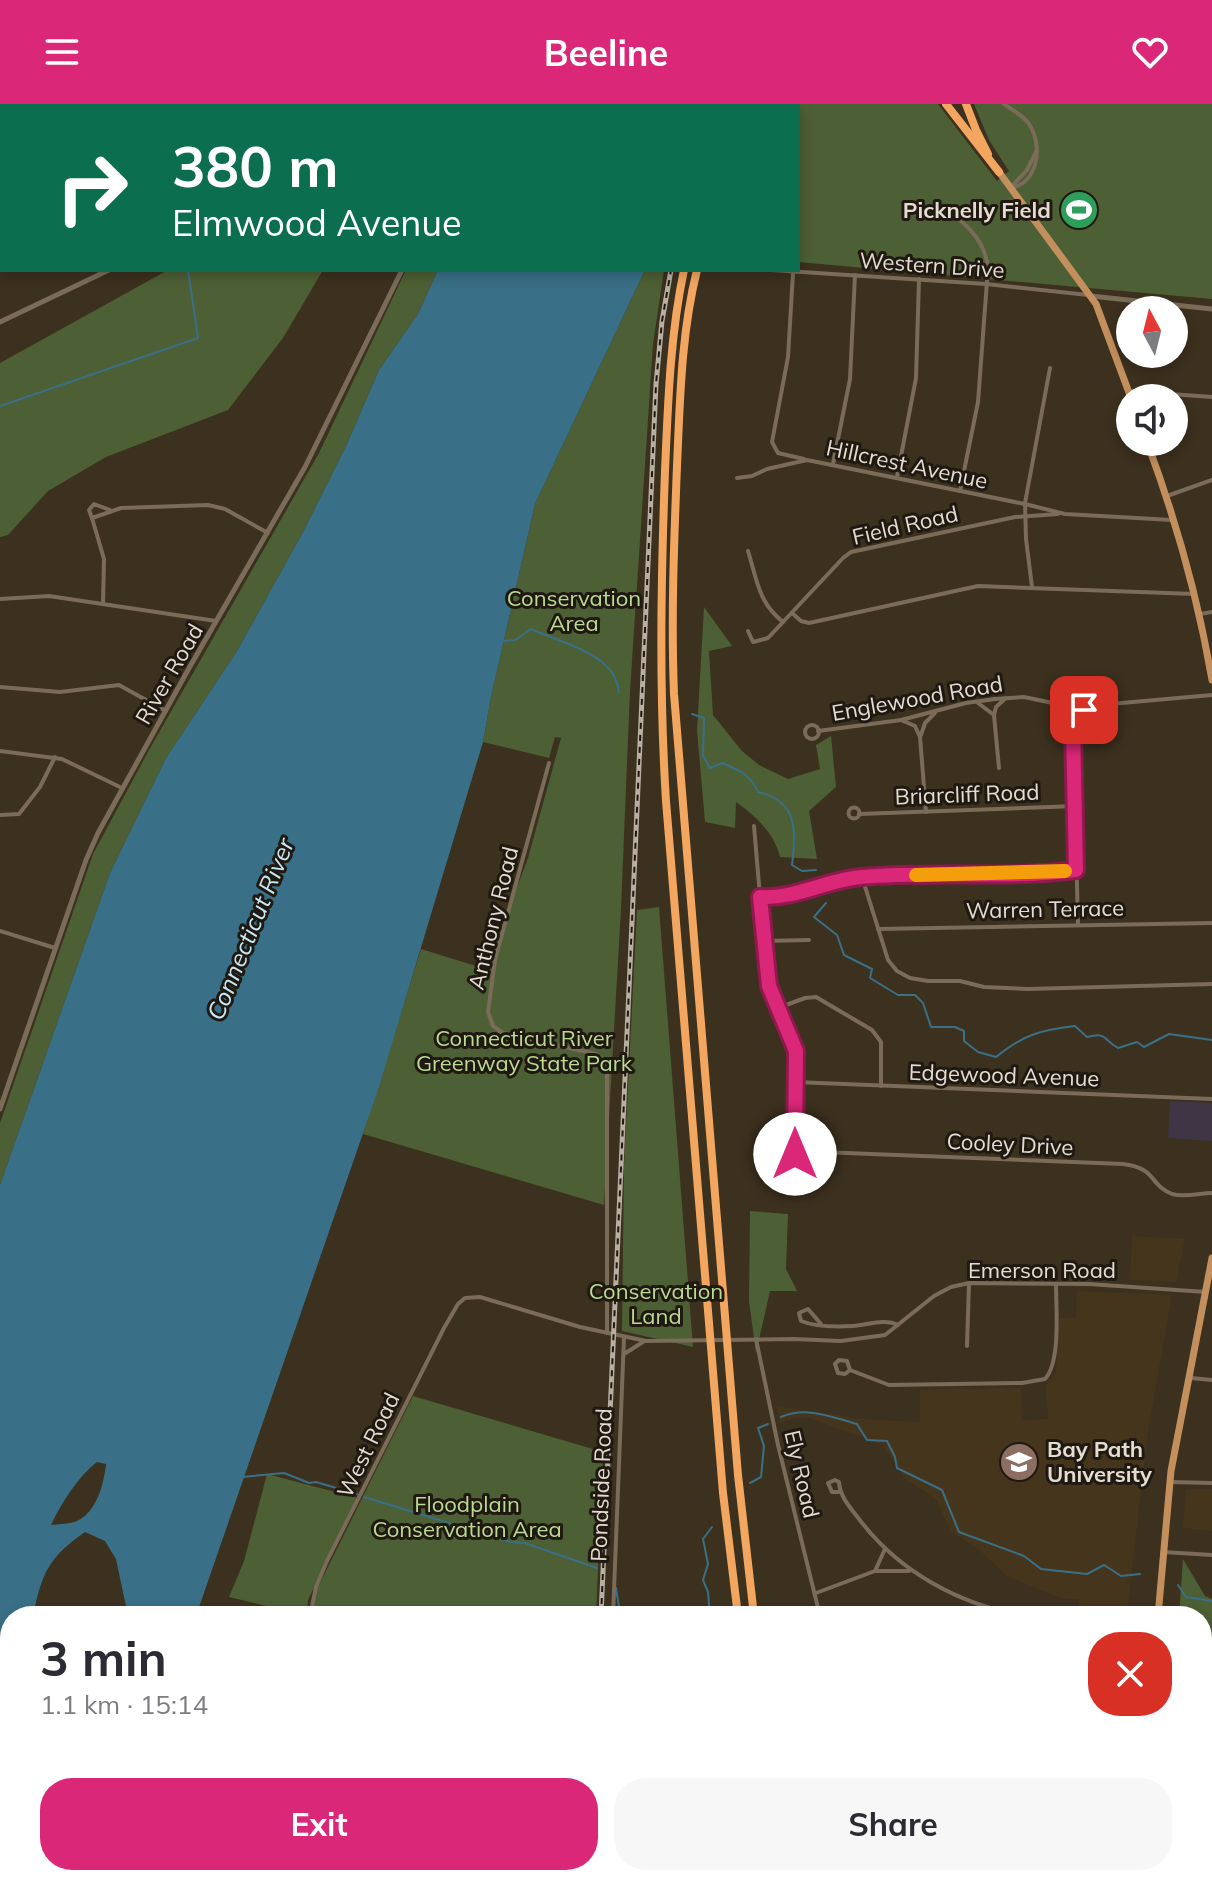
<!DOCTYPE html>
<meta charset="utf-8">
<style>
:root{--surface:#fff;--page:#f7f7f7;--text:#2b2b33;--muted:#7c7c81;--accent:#db2777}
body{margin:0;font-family:Mulish,sans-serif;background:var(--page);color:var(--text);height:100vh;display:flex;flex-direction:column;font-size:30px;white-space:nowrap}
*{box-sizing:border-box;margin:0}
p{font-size:26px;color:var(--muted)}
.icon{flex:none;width:44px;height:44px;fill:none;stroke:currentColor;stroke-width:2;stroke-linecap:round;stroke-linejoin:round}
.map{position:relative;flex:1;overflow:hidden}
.sheet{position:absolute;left:0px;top:1502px;width:1212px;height:280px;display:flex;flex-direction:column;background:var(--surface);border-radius:32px 32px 0 0;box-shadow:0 4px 12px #0003}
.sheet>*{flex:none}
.guide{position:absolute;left:0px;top:0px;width:800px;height:168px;box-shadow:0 4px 12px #0003;background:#0b6e4f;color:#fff;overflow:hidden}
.needle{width:52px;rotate:353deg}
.controls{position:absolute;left:1116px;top:192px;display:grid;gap:16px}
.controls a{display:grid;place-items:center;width:72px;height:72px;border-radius:50%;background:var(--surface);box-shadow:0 4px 12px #0003;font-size:40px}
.pin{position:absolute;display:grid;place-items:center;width:68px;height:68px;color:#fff;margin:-34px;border-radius:16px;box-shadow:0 4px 12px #0006}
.me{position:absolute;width:88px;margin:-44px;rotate:0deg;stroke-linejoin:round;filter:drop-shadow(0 0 6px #0008)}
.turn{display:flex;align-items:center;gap:28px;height:168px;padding:0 40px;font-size:36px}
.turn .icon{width:104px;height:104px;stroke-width:2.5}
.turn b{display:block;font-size:56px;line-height:68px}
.round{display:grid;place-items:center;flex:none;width:84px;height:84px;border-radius:32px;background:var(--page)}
.headline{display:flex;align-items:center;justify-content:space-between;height:136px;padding:0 40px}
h1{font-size:48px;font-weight:700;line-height:60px}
.primary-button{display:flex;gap:16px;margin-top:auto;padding:16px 40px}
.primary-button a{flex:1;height:92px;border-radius:32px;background:var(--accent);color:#fff;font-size:32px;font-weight:700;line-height:92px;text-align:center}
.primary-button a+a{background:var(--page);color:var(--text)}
header{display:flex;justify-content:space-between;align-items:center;height:104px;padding:0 40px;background:var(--accent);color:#fff;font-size:36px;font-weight:700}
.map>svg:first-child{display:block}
.commercial{fill:#3f3545}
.built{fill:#45351d}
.green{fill:#4d5f34}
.water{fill:#397087;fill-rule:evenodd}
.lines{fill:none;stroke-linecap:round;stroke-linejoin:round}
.stream{stroke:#397087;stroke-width:2}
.minor{stroke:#7a6c58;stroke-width:4}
.tertiary{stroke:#7a6c58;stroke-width:5}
.secondary{stroke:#7a6c58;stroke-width:6}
.primary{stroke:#c38f5c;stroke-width:7}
.motorway{stroke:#f3a65f;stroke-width:8}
.rail-casing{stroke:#b8afa2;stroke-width:5}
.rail{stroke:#1f1911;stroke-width:2;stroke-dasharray:6;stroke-linecap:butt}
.route-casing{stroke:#8e194d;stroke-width:20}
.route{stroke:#db2777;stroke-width:14}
.slow{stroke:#f59e0b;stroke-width:14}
.labels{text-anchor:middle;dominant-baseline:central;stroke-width:6;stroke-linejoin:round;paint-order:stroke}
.poi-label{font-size:22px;font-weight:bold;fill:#e4dcd1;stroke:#1f1911;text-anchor:end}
.street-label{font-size:22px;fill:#e4dcd1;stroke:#1f1911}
.park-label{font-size:22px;fill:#bad993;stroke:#1f1911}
.water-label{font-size:24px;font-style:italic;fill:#c8e8f6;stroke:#1f1911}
</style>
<header><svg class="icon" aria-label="menu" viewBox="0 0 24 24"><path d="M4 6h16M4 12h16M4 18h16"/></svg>Beeline<svg class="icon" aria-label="heart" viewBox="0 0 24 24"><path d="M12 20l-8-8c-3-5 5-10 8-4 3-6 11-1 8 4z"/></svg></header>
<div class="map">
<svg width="1212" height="1782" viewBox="0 0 1212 1782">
<rect width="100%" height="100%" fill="#3c301e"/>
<path class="commercial" d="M1170,997L1212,999V1037L1168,1034Z"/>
<g class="built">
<path d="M1132,1132L1185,1135L1176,1178L1130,1176Z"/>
<path d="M1077,1187L1172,1191L1148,1327L1127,1510H1078L1079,1496L1060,1494L1007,1472L978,1445L951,1428L936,1395L904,1374L883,1341L809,1314H795L780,1319L776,1302L862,1315L920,1318V1286L1021,1284L1022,1316L1048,1315L1046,1281L1056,1268L1059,1214H1076Z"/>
<path d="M1186,1385H1212V1427L1183,1424Z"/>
</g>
<g class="green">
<path d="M315,0H451L315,2Z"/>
<path d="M789,0H938L997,77L1009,67L989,36L974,0H1212V195L798,158V2H788Z"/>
<path d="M168,166H323L283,234L228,306L106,353L48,387L8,431L0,433V259Z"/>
<path d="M406,166H438L418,210L379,266L346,342L303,428L237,547L166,654L110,769L0,1081V1019L93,750L149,646L319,349Z"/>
<path d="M645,166H664L653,240L630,587L621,805L604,1101L363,1030L421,845L489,866L496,839L528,754L561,634L555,633L549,654L483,638L491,593L535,400Z"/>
<path d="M704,503L732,542L709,547L713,611L742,647L759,661L788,675L820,665L816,641L831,632L836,683L809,707L817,755L780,753C774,728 755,712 736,698L735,724L705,718L697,627Z"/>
<path d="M659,803L693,1243L622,1227L624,1061L637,806Z"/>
<path d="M750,1107L788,1110L786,1165L797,1187H770L756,1249L749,1197Z"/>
<path d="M413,1292L603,1348L596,1512H311V1497Z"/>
<path d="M267,1370L358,1394L308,1496L307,1512L229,1493L244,1457Z"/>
<path d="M1183,1455L1205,1492L1212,1495V1532L1202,1528V1512H1179Z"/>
<path d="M172,1772H292L291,1782H168Z"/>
<path d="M297,1772H579L578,1782H297Z"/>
<path d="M594,1772H783L785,1782H593Z"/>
<rect x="1146" y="1772" width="40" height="10"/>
</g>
<g class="water">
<path d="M529,0H696L528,2Z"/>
<path d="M438,166H645L535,400L491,593L483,638L378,986L196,1512H128L116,1455L105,1437L85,1428C48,1454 42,1469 33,1512H10V1605L0,1643V1081L110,769L166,654L237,547L303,428L346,342L379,266L418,210ZM97,1358L106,1360C104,1379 97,1408 77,1417C70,1420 59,1420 51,1421C62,1398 77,1374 97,1358Z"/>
<path d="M31,1772H110L107,1782H26Z"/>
</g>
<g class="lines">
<g class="stream">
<path d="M0,302L198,234L188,166"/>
<path d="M502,537L515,536L531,525C555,536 599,547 613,570C616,575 618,582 619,588"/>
<path d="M692,610L704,614L703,651L710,664L722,659C739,666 751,671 758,688C798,697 796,727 792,761L802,767L816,766"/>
<path d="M826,799L814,813L837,831L844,851L872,865L870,874L898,891H915L923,899L931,923H955L964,927V937L978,948L996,953C1023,931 1040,926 1075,922L1087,933C1108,928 1102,935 1118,944L1137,938L1144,943L1169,930L1212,936"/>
<path d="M781,1313C806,1302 832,1313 857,1320L867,1336L887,1337L895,1353L897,1364L942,1386L959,1428L1024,1452L1041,1465L1087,1470L1104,1461L1121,1472L1140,1470"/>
<path d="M242,1373L284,1369L309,1379L316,1378L357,1390"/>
<path d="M750,1379L761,1373L764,1342L758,1324L768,1320"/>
<path d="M364,1393L511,1438L525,1439L597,1464"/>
<path d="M1178,1481L1186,1493L1212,1497"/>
<path d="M616,1484L619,1503L624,1507V1512"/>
<path d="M710,1512L708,1488L703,1476L708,1460L703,1435L712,1423"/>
</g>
<g class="minor">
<path d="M1004,0C1013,7 1023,11 1029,20C1043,41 1039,78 1011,84"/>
<path d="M1012,82L1027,66L1036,48"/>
<path d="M951,108C970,124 985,138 988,164L978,298L960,387"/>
<path d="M771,166L986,180L1088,191"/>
<path d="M793,169L788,253L772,338L778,349L804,355"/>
<path d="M1128,287L1212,293"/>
<path d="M833,360L850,275L855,171"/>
<path d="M897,373L916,274L919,175"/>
<path d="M737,374L752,372L767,365L807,356L1025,400L1065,410L1172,416"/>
<path d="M1167,392L1212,376"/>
<path d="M92,414L89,406L94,400L110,406"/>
<path d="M748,447C757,476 758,498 783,518"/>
<path d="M1032,483L1026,435L1025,399L1050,264"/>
<path d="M0,495L49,492L216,517"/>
<path d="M103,500L104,455L92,414L121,404L208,401L225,405L268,429"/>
<path d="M792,509L801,517L809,519L978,482L1194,490"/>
<path d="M1200,510L1212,508"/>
<path d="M748,527L753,538L768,534L843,454L851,448L1015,413L1058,410"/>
<path d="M0,583L60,588L119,581L166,607"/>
<path d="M978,599L994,611L999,664"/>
<path d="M1055,601L1073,624"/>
<path d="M994,611L996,603L1006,594"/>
<path d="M901,616L915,622L920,633L926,708"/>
<circle cx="812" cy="628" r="7"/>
<path d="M818,627L901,616L966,599L995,595L1024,593L1053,599L1099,601L1212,591"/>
<path d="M921,631L925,619L935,609"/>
<path d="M0,647L62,655L122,684"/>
<path d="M549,659L495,856L488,908L493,922L503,929L596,950L604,956L607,962V1229"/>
<circle cx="854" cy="709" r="5.5"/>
<path d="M859,710L1076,702"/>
<path d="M0,711L19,710L40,683L55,653"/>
<path d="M754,722L767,874C772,899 791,919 795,944C802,987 788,1029 801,1071"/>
<path d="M862,773L888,856L897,867L910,874L928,877H960L984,883L1028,885L1212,880"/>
<path d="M760,793C796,795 826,776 861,773C932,767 1005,775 1076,766"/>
<path d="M1078,821L1073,624L1081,609L1090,602"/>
<path d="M878,825L1212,819"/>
<path d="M0,827L55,844"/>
<path d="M763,837L809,836"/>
<path d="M778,904L805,894L816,893L872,926L881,938V982"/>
<path d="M795,978L1212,995"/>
<path d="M795,1047L1123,1060C1157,1064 1149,1081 1172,1090C1185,1094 1199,1089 1212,1089"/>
<path d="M821,1220L808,1205L799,1209L801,1217C816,1223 837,1223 853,1222C868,1221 884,1214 898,1221"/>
<path d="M756,1235L778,1341L820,1512"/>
<path d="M967,1242L969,1179"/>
<path d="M624,1250L643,1238"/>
<path d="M850,1266L845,1270L838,1269L835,1260L839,1256L847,1257L850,1266L889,1281L1022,1279L1045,1275C1061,1258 1056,1203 1056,1180"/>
<path d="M1191,1274L1212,1276"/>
<path d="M1170,1378L1212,1379"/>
<path d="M840,1388H832L828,1379L835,1376L839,1378C840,1393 850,1403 859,1415C899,1468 960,1501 1025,1512"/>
<path d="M1163,1448L1212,1451"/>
<path d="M875,1467L885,1445"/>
<path d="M816,1489L875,1467H909"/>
<path d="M310,1512L316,1483L327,1457L444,1224L458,1200L465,1194L480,1193L580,1223L646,1237L793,1235L841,1237L885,1231L934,1192L951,1183L969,1179L1089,1180L1206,1188"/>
<path d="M613,1512L624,1233"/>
<path d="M615,1772V1782"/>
<path d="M169,1782L172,1772"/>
<path d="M294,1782V1772"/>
<path d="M1186,1782V1772"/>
</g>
<g class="tertiary">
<path d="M490,2L491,0"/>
<path d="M1091,192L1212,205"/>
<path d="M0,218L109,166"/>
<path d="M0,1005L86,756L98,729L188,566L305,363L402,166"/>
</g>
<path class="secondary" d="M1202,1748H1212"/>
<g class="primary">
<path d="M999,68L1096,200L1131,294"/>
<path d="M1147,338C1176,416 1198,494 1212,576"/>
<path d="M1158,1512L1171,1367L1212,1154"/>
<path d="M1146,1782V1772"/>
</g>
<g class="motorway">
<path d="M946,0L999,68"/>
<path d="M966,0L976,26L988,50"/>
<path d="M752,2L753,0"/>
<path d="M759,2L761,0"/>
<path d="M775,2L776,0"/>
<path d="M684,166C670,232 668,299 665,367C661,477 659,586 666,697L723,1389L738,1512"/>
<path d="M697,166C681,230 680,296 677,362C674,438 671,514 674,590L738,1371L754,1512"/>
<path d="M781,1772L783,1782"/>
<path d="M797,1772L799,1782"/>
</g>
<defs>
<g id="rail">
<path d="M722,2L723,0"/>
<path d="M601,1512L656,280L662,217L671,166"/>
<path d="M590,1782V1772"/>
</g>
</defs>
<use href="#rail" class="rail-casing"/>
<use href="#rail" class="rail"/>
</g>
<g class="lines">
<defs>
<path id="route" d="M795,1050L796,947L769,882L760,793C796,795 826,776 861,773C932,767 1005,775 1076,766L1073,624L1084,606"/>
</defs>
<use href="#route" class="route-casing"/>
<use href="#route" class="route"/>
<path class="slow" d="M916,771L1065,767"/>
</g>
<defs>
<symbol id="stadium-disc" viewBox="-11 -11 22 22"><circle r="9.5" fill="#2e9e5b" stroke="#1f1911"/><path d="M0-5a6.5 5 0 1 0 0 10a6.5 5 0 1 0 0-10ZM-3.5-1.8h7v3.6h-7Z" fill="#fff"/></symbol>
<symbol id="university-disc" viewBox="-11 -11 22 22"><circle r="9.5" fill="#8d6e63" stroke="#1f1911"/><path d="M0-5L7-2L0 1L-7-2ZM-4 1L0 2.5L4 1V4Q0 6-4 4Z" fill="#fff"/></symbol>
</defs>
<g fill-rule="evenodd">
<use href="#stadium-disc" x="1057" y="84" width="44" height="44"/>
<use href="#university-disc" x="997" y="1336" width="44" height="44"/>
</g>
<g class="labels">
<g class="poi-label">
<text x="1051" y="106">Picknelly Field</text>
<text x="1047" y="1345" text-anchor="start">Bay Path<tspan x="1047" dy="25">University</tspan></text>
</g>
<g class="street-label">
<text transform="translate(932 161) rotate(4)">Western Drive</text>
<text transform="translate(907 360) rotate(12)">Hillcrest Avenue</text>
<text transform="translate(905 421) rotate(-13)">Field Road</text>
<text transform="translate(169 570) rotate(-60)">River Road</text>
<text transform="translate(917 594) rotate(-10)">Englewood Road</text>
<text transform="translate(967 690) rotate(-2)">Briarcliff Road</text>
<text transform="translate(1045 805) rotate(-1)">Warren Terrace</text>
<text transform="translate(493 814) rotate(-76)">Anthony Road</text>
<text transform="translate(1004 971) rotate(2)">Edgewood Avenue</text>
<text transform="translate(1010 1040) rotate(3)">Cooley Drive</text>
<text x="1042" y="1166">Emerson Road</text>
<text transform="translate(368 1341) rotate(-64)">West Road</text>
<text transform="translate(802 1370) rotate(77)">Ely Road</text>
<text transform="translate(601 1381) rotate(-88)">Pondside Road</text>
</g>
<g class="park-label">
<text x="574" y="494">Conservation<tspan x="574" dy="25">Area</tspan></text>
<text x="524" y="934">Connecticut River<tspan x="524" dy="25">Greenway State Park</tspan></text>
<text x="656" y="1187">Conservation<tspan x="656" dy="25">Land</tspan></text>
<text x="467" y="1400">Floodplain<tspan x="467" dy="25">Conservation Area</tspan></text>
</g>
<g class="water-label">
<text transform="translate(250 825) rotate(-68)">Connecticut River</text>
</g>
</g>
</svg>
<div class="controls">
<a><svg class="needle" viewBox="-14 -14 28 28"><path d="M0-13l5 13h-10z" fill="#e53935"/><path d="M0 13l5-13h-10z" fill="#7c7c81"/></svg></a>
<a><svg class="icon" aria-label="sound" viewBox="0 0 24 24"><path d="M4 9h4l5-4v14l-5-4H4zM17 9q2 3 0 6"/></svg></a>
</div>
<div class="pin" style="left:1084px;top:606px;background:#d93025"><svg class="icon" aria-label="arrive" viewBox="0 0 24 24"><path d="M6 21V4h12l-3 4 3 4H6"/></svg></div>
<svg class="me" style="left:795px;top:1050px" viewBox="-20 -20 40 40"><circle r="19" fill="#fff"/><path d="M0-13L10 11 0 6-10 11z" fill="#db2777"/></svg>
<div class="guide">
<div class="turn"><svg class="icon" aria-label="right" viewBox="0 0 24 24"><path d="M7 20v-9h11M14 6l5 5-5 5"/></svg><div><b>380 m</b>Elmwood Avenue</div></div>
</div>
<section class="sheet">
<div class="headline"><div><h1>3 min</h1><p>1.1 km · 15:14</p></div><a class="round" style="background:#d93025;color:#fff"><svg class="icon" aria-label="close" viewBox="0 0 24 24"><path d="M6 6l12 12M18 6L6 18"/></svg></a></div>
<div class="primary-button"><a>Exit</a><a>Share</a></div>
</section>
</div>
